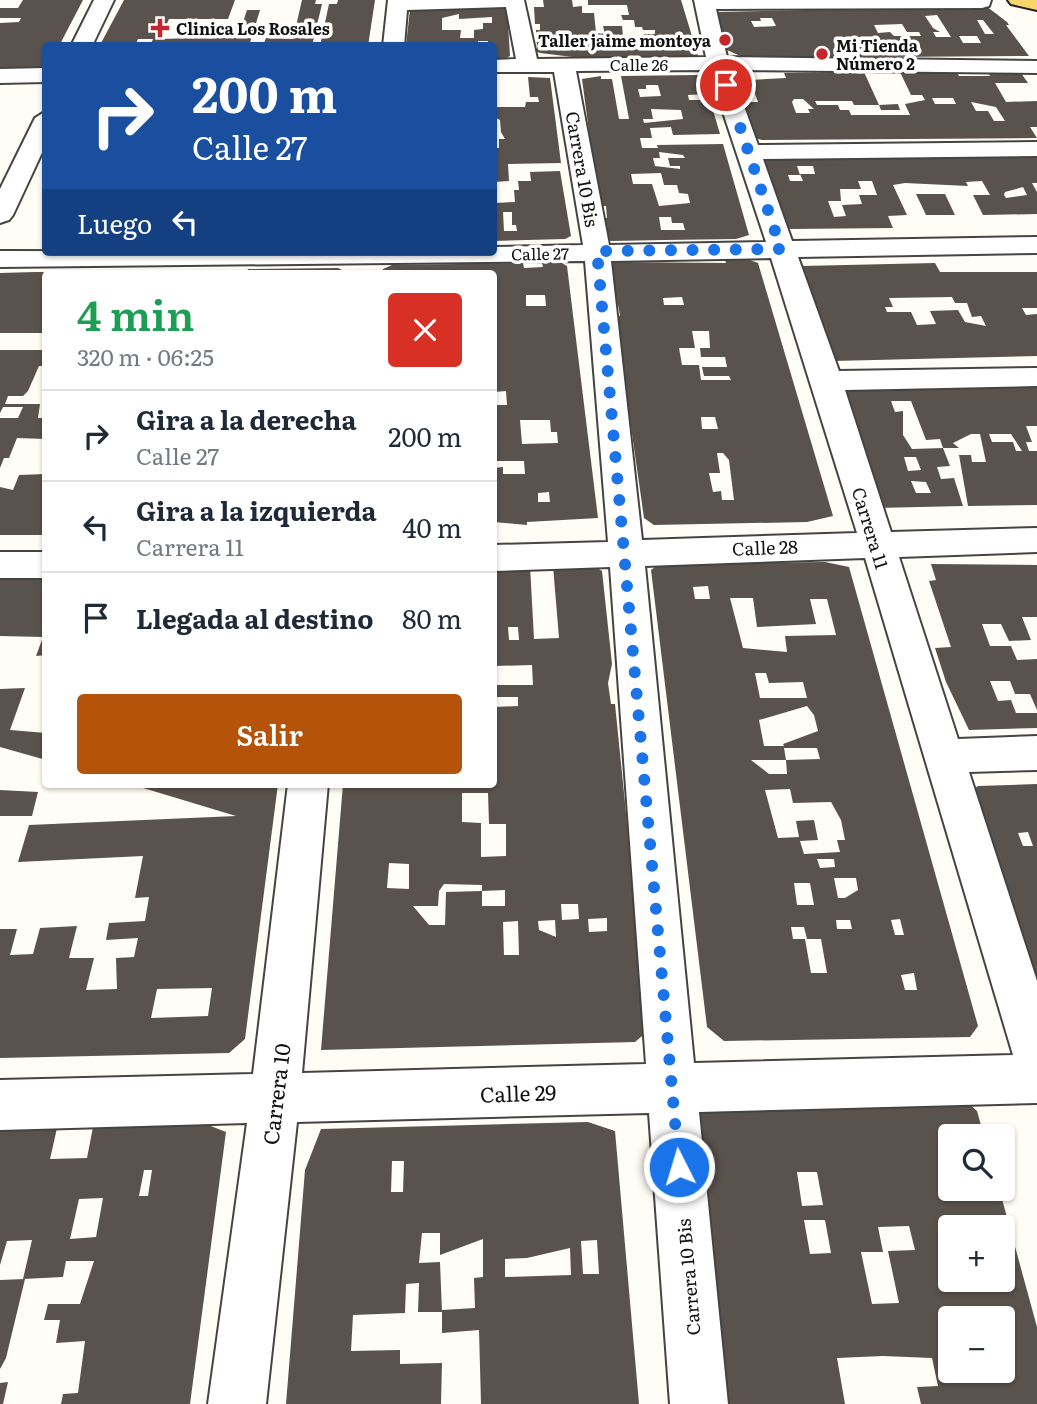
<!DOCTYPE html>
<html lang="es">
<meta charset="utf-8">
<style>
:root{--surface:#fff;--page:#f6f6f7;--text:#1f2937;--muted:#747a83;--line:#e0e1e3;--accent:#b45309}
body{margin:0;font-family:Literata,serif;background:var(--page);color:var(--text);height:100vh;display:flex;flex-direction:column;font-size:26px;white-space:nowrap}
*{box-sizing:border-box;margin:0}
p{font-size:23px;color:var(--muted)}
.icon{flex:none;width:38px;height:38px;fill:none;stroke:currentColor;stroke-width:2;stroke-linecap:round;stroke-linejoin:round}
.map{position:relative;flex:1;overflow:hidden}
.sheet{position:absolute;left:42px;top:270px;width:455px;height:518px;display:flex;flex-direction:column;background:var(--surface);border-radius:7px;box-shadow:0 2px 5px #0004}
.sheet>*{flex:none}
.guide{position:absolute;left:42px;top:42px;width:455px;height:214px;border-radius:7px;box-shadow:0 2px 5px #0004;background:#1a4fa0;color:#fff;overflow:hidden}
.fabs{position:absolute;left:938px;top:1124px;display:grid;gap:14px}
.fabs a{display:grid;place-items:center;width:77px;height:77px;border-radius:7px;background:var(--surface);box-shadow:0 2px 5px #0004;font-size:35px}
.pin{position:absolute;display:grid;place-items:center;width:60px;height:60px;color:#fff;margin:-30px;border:4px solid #fff;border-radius:50%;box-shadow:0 2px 7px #0007}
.me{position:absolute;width:77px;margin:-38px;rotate:355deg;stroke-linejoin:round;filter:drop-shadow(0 0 5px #0008)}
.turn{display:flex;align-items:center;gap:24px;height:147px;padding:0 35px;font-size:32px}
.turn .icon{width:91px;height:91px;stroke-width:2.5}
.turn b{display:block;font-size:49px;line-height:60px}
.then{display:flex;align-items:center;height:66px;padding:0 35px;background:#0003;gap:14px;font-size:26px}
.round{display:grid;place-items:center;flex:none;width:74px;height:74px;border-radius:7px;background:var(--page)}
.overview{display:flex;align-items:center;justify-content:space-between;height:119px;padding:0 35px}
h1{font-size:42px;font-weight:600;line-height:52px;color:#1e9e55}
.button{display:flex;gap:14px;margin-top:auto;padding:14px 35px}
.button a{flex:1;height:80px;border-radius:7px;background:var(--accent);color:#fff;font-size:28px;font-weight:600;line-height:80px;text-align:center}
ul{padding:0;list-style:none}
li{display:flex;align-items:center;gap:21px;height:91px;padding:0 35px;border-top:2px solid var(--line)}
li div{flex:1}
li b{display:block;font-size:26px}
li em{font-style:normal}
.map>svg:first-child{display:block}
.building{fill:#5a524d;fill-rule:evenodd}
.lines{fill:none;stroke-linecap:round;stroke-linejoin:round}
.minor-casing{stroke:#444;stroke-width:4}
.major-casing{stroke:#222;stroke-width:4}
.minor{fill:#fff;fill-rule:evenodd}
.major{fill:#f9d66b;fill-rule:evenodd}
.route{stroke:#1a73e8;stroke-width:12;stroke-dasharray:0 21.6}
.poi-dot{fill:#c4262e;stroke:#fff;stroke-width:2.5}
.labels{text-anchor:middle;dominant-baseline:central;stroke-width:7;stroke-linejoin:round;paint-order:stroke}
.far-poi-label{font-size:16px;font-weight:bold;fill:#111;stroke:#fff;text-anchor:start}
.far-street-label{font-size:16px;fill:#111;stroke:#fff}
.street-label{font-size:18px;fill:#111;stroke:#fff}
.near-street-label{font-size:21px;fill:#111;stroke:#fff}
</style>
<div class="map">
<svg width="1037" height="1404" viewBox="0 0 1037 1404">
<rect width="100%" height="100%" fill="#fffdf5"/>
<g class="building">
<path d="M23,0H83L59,46H46V68L0,69V23L19,22L21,18H0V8H18Z"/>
<path d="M124,0H235L228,19H169L160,39L195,38L199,27L242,25L247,10H260L249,46H150L153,39H138L135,46L100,45Z"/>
<path d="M302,0H316L315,4H322L312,46H263L266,38L293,39Z"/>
<path d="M338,0H375L368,46H320L329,4H337Z"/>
<path d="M543,0H572L573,7L582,6V13H594L596,33L605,34L603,26H622L623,36H637L638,40H645L644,34H655V30H643L642,27H635L634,20H623L621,15H629L627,5H588V0H681L698,56L641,57L642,60L628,61L627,57L589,59L540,53L533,50L537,48L536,30H540V24H535L534,7H544Z"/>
<path d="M502,6L507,8L510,56L506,58H494V46H488V41H478V46H406L410,9ZM459,14V19L492,17V23H483V29L474,30V38H460L461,30H442V18Z"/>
<path d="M986,6L1007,22L1009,25H1006L1029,56L745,58L727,50L714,12ZM937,15L951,37H936L933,32H940L933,28L925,16ZM760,18H772L776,26L754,27L751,21H761ZM977,20H983L994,34H985ZM902,24L907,32H919L921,36H894L890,32L878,33L874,25ZM959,36H977L981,43H963Z"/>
<path d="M956,71L959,76H990L988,71L1021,73L1028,83H995L1006,102L1037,101V127H1030L1037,138L762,140L755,138L744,102H758L750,80L786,78L784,73L864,72L879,105H854L852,101H815L817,105H838L840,110H849L851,115H910L905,104L925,100L922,95H911L900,72ZM932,98H953L956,104H935ZM794,99H803L814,109H808L810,113H796L792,102ZM971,102L996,107L1005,121H994L988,111H976Z"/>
<path d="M697,75L704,77L709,94L688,95L689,100H710L720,134L673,135L671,127L650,128L652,138H640L642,148H658L657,145L723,144L749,235L736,239L665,240L611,241L603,237L601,218H607L606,206H599L582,79L601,76V79H612L619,119H629L621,76ZM646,85H658L661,96L640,97L638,89H646ZM651,109L681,110L683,119L644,123L643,119H653ZM659,152L683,155L685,158H668L670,166H680V169L655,166L653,158H660ZM661,173L664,185H677L679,193L688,194L690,203L659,206L652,184H633L631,174ZM659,217H671L672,223H683L685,230H661Z"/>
<path d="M528,77L550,78L561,163L508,164L509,181L494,182V148H499V139H505L501,132L500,120L494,117V107H525L526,102H539L538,97H530Z"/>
<path d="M898,104L900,110H881L879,105Z"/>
<path d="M1037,154V183H1032L1037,192V214L983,215L973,195H990L982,181L966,182L968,186L905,183L893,185L907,215L888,216L893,228L791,229L783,226L762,161L768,157L927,158ZM797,166H813L815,174H800L803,181H790L788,175H800ZM858,181H872L877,195H859L862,204L842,205L846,216L834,217L828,201H841L840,189H861ZM1023,187L1027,195L1006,198L1004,195L1005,192Z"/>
<path d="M560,171L571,236L565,239L494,241V203L515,202L514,190H519L518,181H531L530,172ZM503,212H512V225H516L517,231H504Z"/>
<path d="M916,194H945L955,215H926Z"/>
<path d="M725,260H750L758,263L833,516L807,522L654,525L644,518L616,321L620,315L618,305L614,306L608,267L614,262L726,263ZM682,297L684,305H664L663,298ZM692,331H709L710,348H700L701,357H725L727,367H702L704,376H729L731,380H701L699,365H682L679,348H695ZM701,417H715L718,429H702ZM717,453H723L729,460L734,500H722L721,491L713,492L709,473H720Z"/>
<path d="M560,262L567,266L598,518L527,522V525L494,522V468L503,467V474H525L524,461H494L497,433L494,405H507L506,391L494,392L496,329L494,291H496L494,273H383V269L392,265L523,263L524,268L543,267L542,263ZM526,295H545L546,306H526ZM520,420H550L551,432H557L558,443L522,444ZM549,492L550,502H538V493Z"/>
<path d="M935,263L940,272H1037V308H1022L1026,315L1037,314V356L833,361L801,266ZM952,297L955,303H967L972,317L981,316L986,326L965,322L958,310L930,311L936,324L917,325L911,312H887L885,307H893L889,298Z"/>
<path d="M338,268L348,273H247L248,269Z"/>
<path d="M156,270H220L231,272L155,273Z"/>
<path d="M35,272H46V333H0V273Z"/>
<path d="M0,350H46V366H39L28,391L23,396H8L5,404H40L38,418H46V439L17,438L9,458H4L0,468V418H18L23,407H3L0,413Z"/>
<path d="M1037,385V426H1026L1032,442H1026L1029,451H1037V505L968,506L959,455H971L972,462H986L980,434H971L953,443L959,448H943L940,439L926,440L911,401H891L895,412L903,411V435L912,449L943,448L950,466L937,467L941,479L954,478L963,506L876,508L842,395L848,390ZM989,434H1011L1022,451H1016L1013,442H992ZM904,457H916L921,470L908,471ZM911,481L926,482L931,493H916Z"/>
<path d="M46,474V535H0V487L13,490L19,475Z"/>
<path d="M825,562L849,567L978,1026L970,1037L724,1041L707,1027L651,570L659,564ZM708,586L710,599H695L693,587ZM730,598H753L757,627L816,624L810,599H827L836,635L785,636L787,652L743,648ZM755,673H766L769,683L803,682L807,698H760ZM807,706L814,715L818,731L783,744L784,746H764L759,720ZM784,748H817L820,759L786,760ZM751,760H786L787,774H769ZM790,789L793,803L831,802L841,820L845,840H837L840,852L804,854L800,841L818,840L814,820L796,821L799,837L778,838L765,790ZM817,859H834L835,867L820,868ZM834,878H856L858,890L845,898H838ZM794,883H810L814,905H797ZM900,919L904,935H895L891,920ZM836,920H850L852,929H837ZM791,927H804L807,939H821L827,973H811L805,939H793ZM914,973L917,990H905L901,975Z"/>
<path d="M931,564L1037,565V617H1022L1031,640L1009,641L1001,624H982L990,646H1011L1017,660L1037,659V710L1030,694H1015L1010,681H990L998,701L1011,700L1016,713H1037V728L969,730L946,682L935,648L951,647L929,581L936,580Z"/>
<path d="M593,565L602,571L612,664L608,683L611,704H615L648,1031L635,1042L321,1050L343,784H494V707L518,706V697H494V685H533L532,665L494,666V567L530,566L534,639L559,638L553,566ZM508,627H518L519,640H509ZM462,793H488L489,824H506V856L481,857V823L462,822ZM389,863L409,864V889L387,888ZM444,884L482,885V891L505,890V906H482V891L446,892L445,925H429L413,906H438L439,891ZM561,904H578L579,919L562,920ZM607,918V931L589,932L588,919ZM555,920L556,937L539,930L538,921ZM518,921L519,955H504L503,922Z"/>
<path d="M46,575V655L36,656L43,637L0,636V576Z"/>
<path d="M25,688L10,730L46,733V760L0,747V689Z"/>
<path d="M130,784H278L245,1039L229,1053L0,1058V929H17L10,955L33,954L40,928L77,926L69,958H94L86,990L117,989L116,958L134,957L138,938L106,940L109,923L145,921L149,897L135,898L143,856L18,862L29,825L236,816ZM212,988L208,1016L151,1018L157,989Z"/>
<path d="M1037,784V988L969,793L978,786ZM1028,832L1033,846H1023L1018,833Z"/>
<path d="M0,790L38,792L32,816H0Z"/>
<path d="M965,1100L977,1111L984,1136H950V1188H999L1037,1327V1404H921L917,1387L938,1386L932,1358L883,1356L837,1358L845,1404H719L686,1116L701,1104ZM797,1172H817L823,1205L802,1206ZM804,1220H825L831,1253L810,1254ZM950,1225L1003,1227V1279H950ZM909,1226L915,1250L888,1251L899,1303L872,1304L861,1252H883L878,1227ZM950,1318H1003V1370H950Z"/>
<path d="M193,1119L226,1132L190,1404H61L63,1394L78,1393L85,1341L56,1343L60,1320H44L48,1304H80L94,1261H66L63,1277L23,1279L32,1240L7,1241L0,1265V1126L58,1124L50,1159L87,1158L94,1122ZM144,1170H152L148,1196H139ZM103,1198L96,1237L70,1239L79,1199Z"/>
<path d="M588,1122L615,1131L639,1404H481L479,1330L442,1333V1310L475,1308L474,1278L483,1277V1239L440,1255V1233H422L419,1263L440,1262L442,1312H418L419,1283L406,1284L405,1313L353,1315L351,1351L400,1350V1364L442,1363L441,1404H286L305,1170L321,1129ZM392,1161H404L403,1192H391ZM597,1240L599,1274H583L581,1241ZM570,1248L571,1275L505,1277V1259L527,1258Z"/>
<path d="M25,1279L6,1358L0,1369V1280Z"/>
<path d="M8,1382L3,1404H0V1383Z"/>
</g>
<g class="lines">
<defs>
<g id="minor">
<path d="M94,0H114L92,46H71Z"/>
<path d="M388,0H524L537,59L706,57L694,0H991L989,6L982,8L716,9L727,57L1037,61V73L731,70L758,145L1037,142V156L763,159L792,241L1037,237V253L798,257L839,371L1037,368V386L845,390L891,532L1037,528V552L899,557L958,739L1037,736V770L969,772L1037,981V1103L699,1112L728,1404H670L649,1113L297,1122L266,1404H208L247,1123L0,1130V1080L253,1074L288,784H328L302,1073L646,1064L610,567L494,571V545L608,542L585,261L0,267V251L494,252V247L583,245L554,72H494V60L516,59L506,7L407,10L404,46H383ZM709,70L766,242L609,245L576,71ZM771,258L857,533L642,540L611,261ZM865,558L1013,1055L694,1063L645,566Z"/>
<path d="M46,68V82L0,83V69Z"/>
<path d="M46,111V144L13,215L9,220L0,223V189L35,118Z"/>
<rect x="0" y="552" width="46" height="26"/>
</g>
<path id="major" d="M1008,0H1037V10L1011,4Z"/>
</defs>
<use href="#minor" class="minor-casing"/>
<use href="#major" class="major-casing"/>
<use href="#minor" class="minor"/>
<use href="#major" class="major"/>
</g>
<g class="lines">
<path class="route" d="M679,1167L597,251L781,249L726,85"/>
</g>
<g class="poi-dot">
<path d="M156.5 17.5h7v7h7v7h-7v7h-7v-7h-7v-7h7z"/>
<circle cx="725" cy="40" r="7"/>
<circle cx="822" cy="54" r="7"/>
</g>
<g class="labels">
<g class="far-poi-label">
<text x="176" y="28">Clinica Los Rosales</text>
<text x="711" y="40" text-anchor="end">Taller jaime montoya</text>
<text x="836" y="45">Mi Tienda<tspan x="836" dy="18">Número 2</tspan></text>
</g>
<g class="far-street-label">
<text x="639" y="64">Calle 26</text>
<text transform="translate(540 253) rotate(-1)">Calle 27</text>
</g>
<g class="street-label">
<text transform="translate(583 169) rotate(80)">Carrera 10 Bis</text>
<text transform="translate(871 528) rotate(73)">Carrera 11</text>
<text transform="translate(765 547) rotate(-2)">Calle 28</text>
<text transform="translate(688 1277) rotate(-95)">Carrera 10 Bis</text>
</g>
<g class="near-street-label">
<text transform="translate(518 1092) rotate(-2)">Calle 29</text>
<text transform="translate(275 1094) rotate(-83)">Carrera 10</text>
</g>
</g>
</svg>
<div class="fabs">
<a><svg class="icon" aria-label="search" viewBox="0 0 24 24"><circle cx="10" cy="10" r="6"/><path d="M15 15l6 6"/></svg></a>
<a>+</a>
<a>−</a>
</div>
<div class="pin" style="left:726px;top:85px;background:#d93025"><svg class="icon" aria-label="arrive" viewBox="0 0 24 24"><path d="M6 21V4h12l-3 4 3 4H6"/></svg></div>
<svg class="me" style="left:679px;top:1167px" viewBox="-20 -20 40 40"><circle r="17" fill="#1a73e8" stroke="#fff" stroke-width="3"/><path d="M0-11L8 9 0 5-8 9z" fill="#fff"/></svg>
<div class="guide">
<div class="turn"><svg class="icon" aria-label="right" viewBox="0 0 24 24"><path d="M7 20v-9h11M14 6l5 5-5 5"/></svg><div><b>200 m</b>Calle 27</div></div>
<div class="then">Luego<svg class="icon" aria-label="left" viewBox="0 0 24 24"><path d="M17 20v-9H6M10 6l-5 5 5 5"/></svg></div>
</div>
<section class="sheet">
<div class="overview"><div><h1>4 min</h1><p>320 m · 06:25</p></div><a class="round" style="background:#d93025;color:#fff"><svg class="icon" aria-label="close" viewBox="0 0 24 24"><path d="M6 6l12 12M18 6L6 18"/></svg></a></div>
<ul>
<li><svg class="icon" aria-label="right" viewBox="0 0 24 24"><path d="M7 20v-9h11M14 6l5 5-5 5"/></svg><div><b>Gira a la derecha</b><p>Calle 27</p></div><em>200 m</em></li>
<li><svg class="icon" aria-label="left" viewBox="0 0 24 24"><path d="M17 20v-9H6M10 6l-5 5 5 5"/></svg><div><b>Gira a la izquierda</b><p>Carrera 11</p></div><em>40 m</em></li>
<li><svg class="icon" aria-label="arrive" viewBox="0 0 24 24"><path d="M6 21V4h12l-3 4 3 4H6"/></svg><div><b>Llegada al destino</b></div><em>80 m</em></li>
</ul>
<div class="button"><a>Salir</a></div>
</section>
</div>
